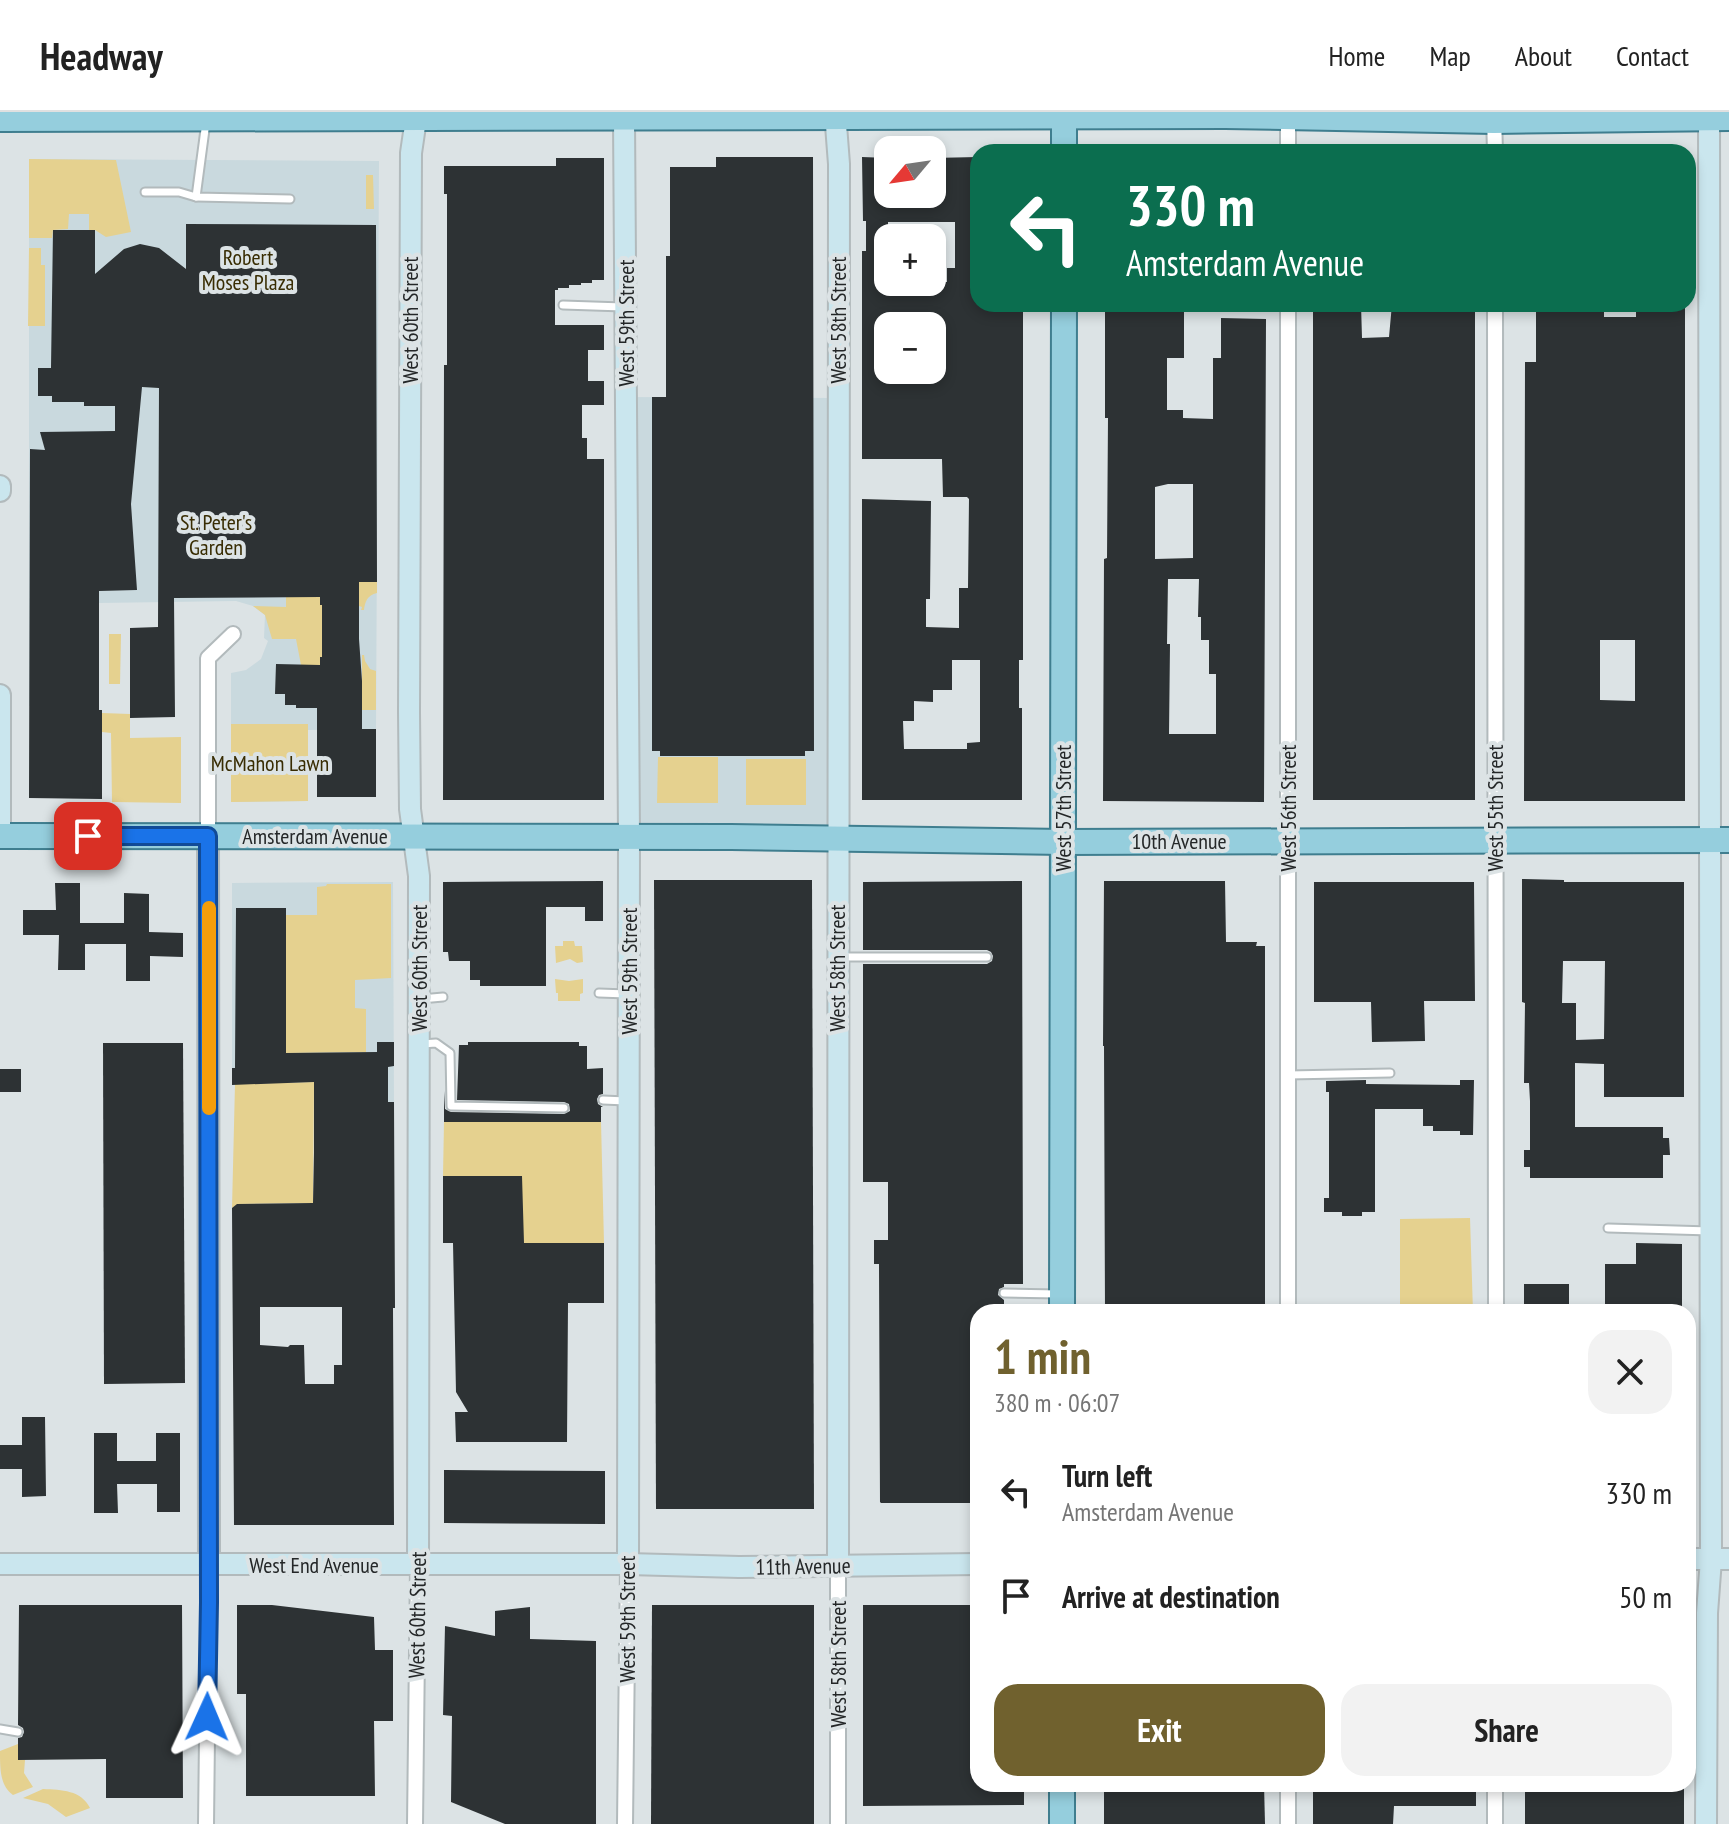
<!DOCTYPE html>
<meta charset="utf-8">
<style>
:root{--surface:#fff;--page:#f2f2f2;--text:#222;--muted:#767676;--line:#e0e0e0;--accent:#70612e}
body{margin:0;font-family:"PT Sans Narrow",sans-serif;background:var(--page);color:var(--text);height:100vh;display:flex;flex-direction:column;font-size:30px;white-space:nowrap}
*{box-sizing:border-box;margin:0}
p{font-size:26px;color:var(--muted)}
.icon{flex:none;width:44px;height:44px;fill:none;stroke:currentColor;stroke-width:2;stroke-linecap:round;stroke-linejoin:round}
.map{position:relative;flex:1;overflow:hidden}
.drawer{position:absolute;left:970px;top:1192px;width:726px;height:488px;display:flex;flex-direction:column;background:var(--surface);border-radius:24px;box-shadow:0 4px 12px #0003}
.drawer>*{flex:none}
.guide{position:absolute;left:970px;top:32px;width:726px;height:168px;border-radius:24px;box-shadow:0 4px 12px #0003;background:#0b6e4f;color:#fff;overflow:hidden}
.needle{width:52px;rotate:241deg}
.buttons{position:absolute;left:874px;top:24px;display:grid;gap:16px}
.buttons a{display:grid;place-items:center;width:72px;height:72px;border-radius:16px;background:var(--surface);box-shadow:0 4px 12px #0003;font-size:40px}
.pin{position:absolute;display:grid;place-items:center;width:68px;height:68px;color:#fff;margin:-34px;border-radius:16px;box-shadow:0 4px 12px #0006}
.me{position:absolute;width:88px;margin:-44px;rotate:1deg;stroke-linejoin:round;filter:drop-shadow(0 0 6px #0008)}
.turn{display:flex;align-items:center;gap:28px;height:168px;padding:0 24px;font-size:36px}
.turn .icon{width:104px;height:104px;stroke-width:2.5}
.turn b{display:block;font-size:56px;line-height:68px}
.round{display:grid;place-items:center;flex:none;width:84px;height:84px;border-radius:24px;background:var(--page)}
.overview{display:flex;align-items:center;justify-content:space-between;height:136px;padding:0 24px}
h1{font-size:48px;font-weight:800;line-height:60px;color:var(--accent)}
.cta{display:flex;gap:16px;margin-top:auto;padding:16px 24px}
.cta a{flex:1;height:92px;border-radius:24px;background:var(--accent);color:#fff;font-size:32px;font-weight:800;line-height:92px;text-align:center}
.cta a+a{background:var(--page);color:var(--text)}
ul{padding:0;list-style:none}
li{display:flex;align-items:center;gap:24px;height:104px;padding:0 24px}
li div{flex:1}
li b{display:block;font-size:30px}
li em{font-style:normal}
header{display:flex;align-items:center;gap:48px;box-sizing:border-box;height:112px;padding:0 40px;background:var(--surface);border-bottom:2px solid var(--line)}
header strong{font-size:38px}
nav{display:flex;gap:44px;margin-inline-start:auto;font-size:28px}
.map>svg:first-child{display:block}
.built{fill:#c9d9de}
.green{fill:#e5d18f}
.building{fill:#2d3234;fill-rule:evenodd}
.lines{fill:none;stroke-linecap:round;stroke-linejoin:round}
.lane-casing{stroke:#b2babc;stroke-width:11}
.street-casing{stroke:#b2babc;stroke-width:18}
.secondary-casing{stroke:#b2babc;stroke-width:24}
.primary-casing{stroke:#3f7e8f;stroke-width:28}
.lane{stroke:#fff;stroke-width:7}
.street{stroke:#fff;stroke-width:14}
.secondary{stroke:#cae6ee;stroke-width:20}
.primary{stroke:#95cedd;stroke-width:24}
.route-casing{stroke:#114b97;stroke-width:20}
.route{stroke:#1a73e8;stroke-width:14}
.slow{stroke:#f59e0b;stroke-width:14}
.labels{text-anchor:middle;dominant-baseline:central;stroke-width:8;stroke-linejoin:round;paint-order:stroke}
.park-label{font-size:22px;fill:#382c02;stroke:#dce3e5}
.street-label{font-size:22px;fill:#242728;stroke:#dce3e5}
</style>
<header>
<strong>Headway</strong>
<nav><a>Home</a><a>Map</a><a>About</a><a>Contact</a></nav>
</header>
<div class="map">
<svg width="1729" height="1712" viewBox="0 0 1729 1712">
<rect width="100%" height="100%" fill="#dce3e5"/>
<g class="built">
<path d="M29,47L379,49L376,617L308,618V689L231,690V561L246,558L261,547L268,529L264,526L265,503L253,494L236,489L99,491V593L29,594Z"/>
<path d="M626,285L838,286L837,726L629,724Z"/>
<path d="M393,770L394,990L314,991L313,970L232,972V771Z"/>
</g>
<g class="green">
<path d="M29,47L116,48L131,120L106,125L95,118H89V102H69L68,117L53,118L52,126H29Z"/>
<path d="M366,63H373L374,97H366Z"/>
<path d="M29,136H41V153H45V214H28Z"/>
<path d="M359,470H377V481C367,483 365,490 364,498H361L362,495L359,494Z"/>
<path d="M286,485H320V493H322V545L320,546V553H301L296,527H272L265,503L253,494L286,495Z"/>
<path d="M109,522H121L120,572H109Z"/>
<path d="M362,543H364L365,549L370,557L376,559V598H362Z"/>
<path d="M102,601L130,602V626L181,625V691L112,690L111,621L102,620Z"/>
<path d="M308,612V689L231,690V612Z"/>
<path d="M658,645H718V691H657Z"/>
<rect x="746" y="647" width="60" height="46"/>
<path d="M327,772H391V866L355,868V896L366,897V940L286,941V803H317V775L326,774Z"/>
<path d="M563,829H574L575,834H582L583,850L577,851L570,847L556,851L555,834H563Z"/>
<path d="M555,867L569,869L583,867V881L580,882V889H558V881H556Z"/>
<path d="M314,970L313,1091L238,1092L232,1096L235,972Z"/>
<path d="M444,1010H601L604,1131H524L443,1064Z"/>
<path d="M1470,1106L1473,1200H1400V1107Z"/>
<path d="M18,1632V1648H25L24,1661L33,1675L13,1683C0,1674 0,1657 0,1639Z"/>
<path d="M43,1677C62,1678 81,1678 90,1696L66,1705L48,1692L23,1686Z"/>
</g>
<g class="building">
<path d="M716,45H813L814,639H805V644H660V639H652V285H666V144H670V55H716Z"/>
<path d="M862,45L888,46V82H932V46L978,45V192H1023V548H1019V596H1022V688H862V387L931,389L930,487H926V515L959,516V476H968L969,387L967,385H943L942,347H862V139H866V109H863ZM888,110H955V156H947V170H888ZM888,214H932V258H888ZM952,548H980V630L967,631V637H904L903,609H914V589L933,590V578H952Z"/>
<path d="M556,46H604V168H592V171H581V173H569V176H558V178H555V213H604V238H588V269H604V293H582V326H587V347H604V688H443L444,253H447V82H444V54H556Z"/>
<path d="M186,112L376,113L377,470H359V527L362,569V617H376V685H317V596H296V593H285V582H275L276,552L320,553V545H322V493H320V485L174,486L175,605L130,606V516L158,515L159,276L142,275L131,392L137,478L99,479V598H102V687L29,686L30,337L45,338L40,320L115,319V294H84V290H52V284H38V256H51L53,118H95V162L124,137L140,132L159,136L186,157Z"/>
<path d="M1105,192H1184V246H1167V298H1183V306L1213,307V246H1221V206L1266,207L1264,690L1103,689L1104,447L1107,446L1108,306H1105ZM1168,372H1193V446L1155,447V375ZM1168,467H1199L1198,505H1201V528H1209V562H1216V622H1169L1170,532H1167Z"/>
<path d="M1313,192H1361L1362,226L1389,225L1392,192H1475V688H1313Z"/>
<path d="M1536,192H1604V205H1636V192H1685V689H1524L1525,250H1536ZM1600,528H1635V589L1600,588Z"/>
<path d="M1522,767L1564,768V770H1684V985H1604V952L1575,951V1015H1663V1026H1669L1670,1043H1663V1066H1530V1055H1524V1038H1530V989L1529,971H1524L1525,891L1522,890ZM1563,849H1605L1604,927L1576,928V891H1562Z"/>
<path d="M654,768H812L814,1397H656Z"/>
<path d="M603,769V809H585V795H546V874H480V868H470V849H449L448,840H443V770Z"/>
<path d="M1022,769L1023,1172H1004V1175L999,1177L998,1183L1004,1188V1200H978V1391H881L880,1390L879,1152H874V1128H888V1070H863V852H987L992,849L993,844L991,840L987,838H863V770Z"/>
<path d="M1104,769H1225L1226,830H1257L1256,834H1265V1200H1105L1104,934H1103Z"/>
<path d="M1314,770H1474L1475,889H1424L1425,929L1372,930L1371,890H1314Z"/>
<path d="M55,771H80V811H124V781L149,782V820L183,821V845L150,844V869H126V832H85V858H58L59,823H23V798H56Z"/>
<path d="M236,796H286V941L377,940V930H394V954L388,955V990H394L395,1196H393L394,1413H234L232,1096L237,1092L313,1091L314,1041V970L232,973V956H235ZM260,1195H342V1253H334V1272H305L304,1233H290L288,1235L260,1233Z"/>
<path d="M468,930H579V934H587V957L603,956V982L599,983L597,987L598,992L603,995H601V1010H444V979L445,997L451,1000L564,1002L570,999L569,992L564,990L457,988L459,933H468Z"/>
<path d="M103,931H183L185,1271L104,1272Z"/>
<rect x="0" y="957" width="21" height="23"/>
<path d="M1366,968V972L1460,973V968H1474L1473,1023H1460V1019H1433V1014H1423V997H1375V1100H1362V1104H1342V1100H1324V1086H1329V980H1326V969Z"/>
<path d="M443,1064H522L524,1131H604V1191H568L567,1330H456L455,1300H468L456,1280L453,1131H443Z"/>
<path d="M1636,1131L1682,1132V1200H1605V1152H1636Z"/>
<rect x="1524" y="1172" width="45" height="28"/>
<path d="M22,1305H45L46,1384L22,1385V1357H0V1333H22Z"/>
<path d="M94,1321H117V1349H156V1321H180V1400H157V1372H117L118,1401H94Z"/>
<path d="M444,1358L605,1359V1412L444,1411Z"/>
<path d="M19,1493H182L183,1686H106V1647L18,1648V1626L22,1625L24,1620L23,1616L18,1613Z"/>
<path d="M237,1493H272L374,1505L375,1538H393V1609H374L375,1684H246V1582H237Z"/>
<path d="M652,1493H814V1712H651Z"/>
<path d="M863,1493H978V1672H1024V1693L863,1694Z"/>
<path d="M530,1495V1527L596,1529V1712H505L451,1690L452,1604L443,1603L445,1514L495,1524V1499Z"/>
<path d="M1104,1672H1264L1265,1712H1104Z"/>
<path d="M1313,1672H1476V1694H1394L1393,1712H1313Z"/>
<rect x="1525" y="1672" width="159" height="40"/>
</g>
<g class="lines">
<defs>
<g id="lane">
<path d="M206,10L196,85L290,87"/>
<path d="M145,80H179L196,85"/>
<path d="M563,193L623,195"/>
<path d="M840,845H987"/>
<path d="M599,881L627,882"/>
<path d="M421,887L443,885"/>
<path d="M422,932L436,931L450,941L451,994L564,996"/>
<path d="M1288,963L1390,961"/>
<path d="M603,988L626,989"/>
<path d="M1608,1116L1710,1119"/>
<path d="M1004,1181L1058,1182"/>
<path d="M0,1617L18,1620"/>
</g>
<g id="street">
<path d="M1494,4L1495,40"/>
<path d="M1288,40V0"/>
<path d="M1495,192L1496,1200"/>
<path d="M208,724V546L233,522"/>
<path d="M1288,1200V192"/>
<path d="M206,1712L209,1453"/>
<path d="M415,1712L418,1453"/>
<path d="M625,1712L628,1452"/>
<path d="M838,1712V1453"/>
<path d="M1288,1712V1672"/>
<path d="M1495,1712V1672"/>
</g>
<g id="secondary">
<path d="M417,0L411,41L409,600L410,697L419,764L418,1453"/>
<path d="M835,0L839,52L838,1453"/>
<path d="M624,7L629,724L628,1452"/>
<path d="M0,374V379"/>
<path d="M0,583V724"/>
<path d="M208,724L209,1453"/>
<path d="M1688,1447H1729"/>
<path d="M0,1452H628L739,1455L978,1452"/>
<path d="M1706,1712L1707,1501L1711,1447L1709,0"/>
</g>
<g id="primary">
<path d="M0,7L1225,4L1494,9L1729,6"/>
<path d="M1064,40V0"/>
<path d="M0,724L731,725L1063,730L1729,728"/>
<path d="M1062,1200L1064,192"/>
<path d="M1062,1672V1712"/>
</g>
</defs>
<use href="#lane" class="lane-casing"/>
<use href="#street" class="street-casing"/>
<use href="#secondary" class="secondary-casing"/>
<use href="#primary" class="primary-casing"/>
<use href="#lane" class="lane"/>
<use href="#street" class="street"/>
<use href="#secondary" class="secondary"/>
<use href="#primary" class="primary"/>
</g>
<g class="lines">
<defs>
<path id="route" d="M88,724H208L209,1490L207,1605"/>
</defs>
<use href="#route" class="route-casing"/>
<use href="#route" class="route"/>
<path class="slow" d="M209,796V996"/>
</g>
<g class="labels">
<g class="park-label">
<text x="248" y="145">Robert<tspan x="248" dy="25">Moses Plaza</tspan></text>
<text x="216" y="410">St. Peter's<tspan x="216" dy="25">Garden</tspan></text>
<text x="270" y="651">McMahon Lawn</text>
</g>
<g class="street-label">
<text transform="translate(410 208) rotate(-90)">West 60th Street</text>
<text transform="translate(838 208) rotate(-90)">West 58th Street</text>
<text transform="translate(626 211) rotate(-90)">West 59th Street</text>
<text transform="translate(1063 696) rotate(-90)">West 57th Street</text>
<text transform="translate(1288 696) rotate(-90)">West 56th Street</text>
<text transform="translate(1495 696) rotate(-90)">West 55th Street</text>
<text x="315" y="724">Amsterdam Avenue</text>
<text x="1179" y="729">10th Avenue</text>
<text transform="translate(419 856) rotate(-90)">West 60th Street</text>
<text transform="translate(837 856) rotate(-90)">West 58th Street</text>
<text transform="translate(629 859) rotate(-90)">West 59th Street</text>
<text x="314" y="1453">West End Avenue</text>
<text transform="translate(803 1454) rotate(-1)">11th Avenue</text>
<text transform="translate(417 1503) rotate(-89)">West 60th Street</text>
<text transform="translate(627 1507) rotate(-90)">West 59th Street</text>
<text transform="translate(838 1552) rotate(-90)">West 58th Street</text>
</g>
</g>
</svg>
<div class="buttons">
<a><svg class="needle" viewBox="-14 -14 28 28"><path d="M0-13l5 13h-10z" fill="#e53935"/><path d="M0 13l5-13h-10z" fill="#767676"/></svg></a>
<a>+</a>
<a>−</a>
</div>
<div class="pin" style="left:88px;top:724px;background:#d93025"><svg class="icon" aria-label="arrive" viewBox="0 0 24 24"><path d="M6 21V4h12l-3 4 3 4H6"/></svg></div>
<svg class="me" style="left:207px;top:1605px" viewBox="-20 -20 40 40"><path d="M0-17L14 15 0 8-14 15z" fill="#1a73e8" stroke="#fff" stroke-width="4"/></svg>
<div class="guide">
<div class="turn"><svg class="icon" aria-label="left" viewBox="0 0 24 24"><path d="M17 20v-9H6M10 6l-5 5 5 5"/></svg><div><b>330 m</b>Amsterdam Avenue</div></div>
</div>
<section class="drawer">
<div class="overview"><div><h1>1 min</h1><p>380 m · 06:07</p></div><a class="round"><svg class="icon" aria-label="close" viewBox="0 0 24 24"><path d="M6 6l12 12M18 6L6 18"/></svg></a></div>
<ul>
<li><svg class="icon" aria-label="left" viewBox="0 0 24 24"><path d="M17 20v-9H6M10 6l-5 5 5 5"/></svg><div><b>Turn left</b><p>Amsterdam Avenue</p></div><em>330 m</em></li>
<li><svg class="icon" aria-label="arrive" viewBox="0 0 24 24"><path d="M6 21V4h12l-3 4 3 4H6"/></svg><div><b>Arrive at destination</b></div><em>50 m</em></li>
</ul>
<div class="cta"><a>Exit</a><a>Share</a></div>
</section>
</div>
